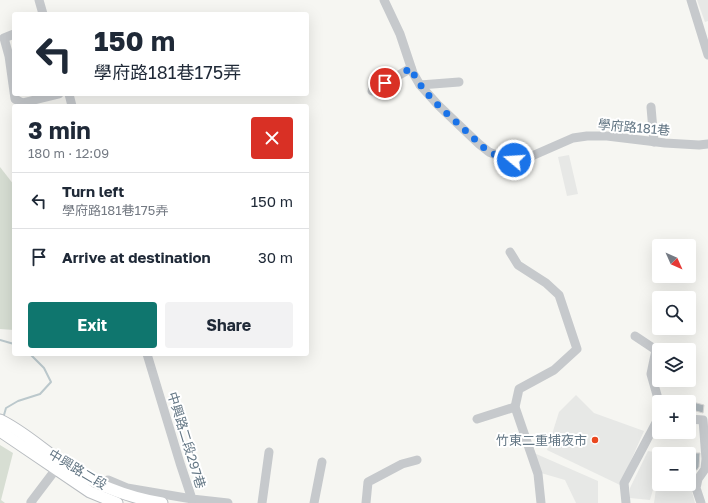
<!DOCTYPE html>
<meta charset="utf-8">
<style>
:root{--surface:#fff;--page:#f2f2f3;--text:#1f2937;--muted:#747a83;--line:#e0e1e3;--accent:#0f766e}
body{margin:0;font-family:"Golos Text","Noto Sans TC",sans-serif;background:var(--page);color:var(--text);height:100vh;display:flex;flex-direction:column;font-size:15px;white-space:nowrap}
*{box-sizing:border-box;margin:0}
p{font-size:13px;color:var(--muted)}
.icon{flex:none;width:22px;height:22px;fill:none;stroke:currentColor;stroke-width:2;stroke-linecap:round;stroke-linejoin:round}
.map{position:relative;flex:1;overflow:hidden}
.panel{position:absolute;left:12px;top:104px;width:297px;height:252px;display:flex;flex-direction:column;background:var(--surface);border-radius:4px;box-shadow:0 4px 16px #0002}
.panel>*{flex:none}
.top-card{position:absolute;left:12px;top:12px;width:297px;height:84px;border-radius:4px;box-shadow:0 4px 16px #0002;background:#fff;color:var(--text);overflow:hidden}
.needle{width:26px;rotate:135deg}
.fabs{position:absolute;left:652px;top:239px;display:grid;gap:8px}
.fabs a{display:grid;place-items:center;width:44px;height:44px;border-radius:4px;background:var(--surface);box-shadow:0 4px 16px #0002;font-size:20px}
.pin{position:absolute;display:grid;place-items:center;width:34px;height:34px;color:#fff;margin:-17px;border:2px solid #fff;border-radius:50%;box-shadow:0 1px 4px #0007}
.me{position:absolute;width:44px;margin:-22px;rotate:288deg;stroke-linejoin:round;filter:drop-shadow(0 0 3px #0008)}
.turn{display:flex;align-items:center;gap:14px;height:84px;padding:0 16px;font-size:18px}
.turn .icon{width:52px;height:52px;stroke-width:2.5}
.turn b{display:block;font-size:28px;line-height:34px}
.round{display:grid;place-items:center;flex:none;width:42px;height:42px;border-radius:4px;background:var(--page)}
.headline{display:flex;align-items:center;justify-content:space-between;height:68px;padding:0 16px}
h1{font-size:24px;font-weight:700;line-height:30px}
.button{display:flex;gap:8px;margin-top:auto;padding:8px 16px}
.button a{flex:1;height:46px;border-radius:4px;background:var(--accent);color:#fff;font-size:16px;font-weight:700;line-height:46px;text-align:center}
.button a+a{background:var(--page);color:var(--text)}
ul{padding:0;list-style:none}
li{display:flex;align-items:center;gap:12px;height:56px;padding:0 16px;border-top:1px solid var(--line)}
li div{flex:1}
li b{display:block;font-size:15px}
li em{font-style:normal}
.map>svg:first-child{display:block}
.built{fill:#e7e8e6}
.green{fill:#d7ded3}
.lines{fill:none;stroke-linecap:round;stroke-linejoin:round}
.stream{stroke:#bbc8cc;stroke-width:2}
.building{fill:#aab3b8;stroke:#d8d7d5}
.major-casing{stroke:#b8bcc0;stroke-width:13}
.minor{stroke:#c6c9cc;stroke-width:9}
.major{stroke:#fff;stroke-width:11}
.route{stroke:#1a73e8;stroke-width:7;stroke-dasharray:0 12.6}
.poi-dot{fill:#ea481f;stroke:#fff;stroke-width:1.5}
.labels{text-anchor:middle;dominant-baseline:central;stroke-width:4;stroke-linejoin:round;paint-order:stroke}
.street-label{font-size:13px;fill:#647785;stroke:#fff}
.poi-label{font-size:13px;fill:#647785;stroke:#fff;text-anchor:end}
</style>
<div class="map">
<svg width="708" height="503" viewBox="0 0 708 503">
<rect width="100%" height="100%" fill="#f6f6f2"/>
<g class="built">
<path d="M697,0H708V21L705,22Z"/>
<path d="M569,155L578,194L567,196L558,157Z"/>
<path d="M576,395L594,413L644,431L620,485L547,450L559,412Z"/>
<path d="M648,451L666,454H659V484H678L677,488L654,486L650,500L630,498V488Z"/>
<path d="M534,453L598,481V503H576L565,480L541,473Z"/>
<path d="M689,475L697,476L692,492L695,503H654L656,489L680,491L683,484H689Z"/>
</g>
<g class="green">
<path d="M0,167L14,185V330L0,329Z"/>
<path d="M0,445L13,453L1,500L5,503H0Z"/>
</g>
<g class="lines">
<g class="stream">
<path d="M0,340L14,344"/>
<path d="M4,415L6,408L18,401L40,394L51,382L44,368L30,354"/>
</g>
</g>
<g class="building">
<path d="M689,401L704,405L703,413L689,409Z"/>
<path d="M689,453H700L699,467L697,470H689Z"/>
</g>
<g class="lines">
<defs>
<g id="major">
<path d="M0,420C23,431 42,449 63,463C93,484 126,497 162,503"/>
<path d="M0,431L90,492L117,503"/>
</g>
</defs>
<use href="#major" class="major-casing"/>
<g class="minor">
<path d="M39,0L43,14"/>
<path d="M384,0L400,34L413,73L420,85L438,105L479,144L489,152L501,157L514,160L525,159L573,138L587,136H607L665,143L699,145L708,144"/>
<path d="M691,0L708,55"/>
<path d="M14,34L4,38L9,56L15,99L22,103L59,94"/>
<path d="M420,85L459,82"/>
<path d="M372,91L411,68"/>
<path d="M69,94L72,106"/>
<path d="M651,107L654,142"/>
<path d="M510,252L518,265L546,283L559,295L577,349L554,370L519,389L515,407L538,474L541,503"/>
<path d="M635,336L656,350L651,374L659,402"/>
<path d="M147,354L180,463L192,499L228,503"/>
<path d="M477,419L515,407"/>
<path d="M689,419L703,420L706,459L705,469L698,479L696,488L701,503"/>
<path d="M108,480L127,488L192,499"/>
<path d="M32,503L31,502L56,469L61,465"/>
<path d="M262,503L269,452"/>
<path d="M314,503L322,462"/>
<path d="M366,503L368,482L402,464L417,460"/>
<path d="M626,503L624,483L659,417"/>
</g>
<use href="#major" class="major"/>
</g>
<g class="lines">
<path class="route" d="M385,83L411,68C421,93 448,114 467,132C474,138 480,145 488,151C496,156 505,158 514,160"/>
</g>
<circle class="poi-dot" cx="595" cy="440" r="4"/>
<g class="labels">
<g class="street-label">
<text transform="translate(634 127) rotate(5)">學府路181巷</text>
<text transform="translate(187 440) rotate(73)">中興路二段297巷</text>
<text transform="translate(78 469) rotate(31)">中興路二段</text>
</g>
<g class="poi-label">
<text x="587" y="440">竹東二重埔夜市</text>
</g>
</g>
</svg>
<div class="fabs">
<a><svg class="needle" viewBox="-14 -14 28 28"><path d="M0-13l5 13h-10z" fill="#e53935"/><path d="M0 13l5-13h-10z" fill="#747a83"/></svg></a>
<a><svg class="icon" aria-label="search" viewBox="0 0 24 24"><circle cx="10" cy="10" r="6"/><path d="M15 15l6 6"/></svg></a>
<a><svg class="icon" aria-label="layers" viewBox="0 0 24 24"><path d="M12 4l9 5-9 5-9-5zM3 14l9 5 9-5"/></svg></a>
<a>+</a>
<a>−</a>
</div>
<div class="pin" style="left:385px;top:83px;background:#d93025"><svg class="icon" aria-label="arrive" viewBox="0 0 24 24"><path d="M6 21V4h12l-3 4 3 4H6"/></svg></div>
<svg class="me" style="left:514px;top:160px" viewBox="-20 -20 40 40"><circle r="17" fill="#1a73e8" stroke="#fff" stroke-width="3"/><path d="M0-11L8 9 0 5-8 9z" fill="#fff"/></svg>
<div class="top-card">
<div class="turn"><svg class="icon" aria-label="left" viewBox="0 0 24 24"><path d="M17 20v-9H6M10 6l-5 5 5 5"/></svg><div><b>150 m</b>學府路181巷175弄</div></div>
</div>
<section class="panel">
<div class="headline"><div><h1>3 min</h1><p>180 m · 12:09</p></div><a class="round" style="background:#d93025;color:#fff"><svg class="icon" aria-label="close" viewBox="0 0 24 24"><path d="M6 6l12 12M18 6L6 18"/></svg></a></div>
<ul>
<li><svg class="icon" aria-label="left" viewBox="0 0 24 24"><path d="M17 20v-9H6M10 6l-5 5 5 5"/></svg><div><b>Turn left</b><p>學府路181巷175弄</p></div><em>150 m</em></li>
<li><svg class="icon" aria-label="arrive" viewBox="0 0 24 24"><path d="M6 21V4h12l-3 4 3 4H6"/></svg><div><b>Arrive at destination</b></div><em>30 m</em></li>
</ul>
<div class="button"><a>Exit</a><a>Share</a></div>
</section>
</div>
